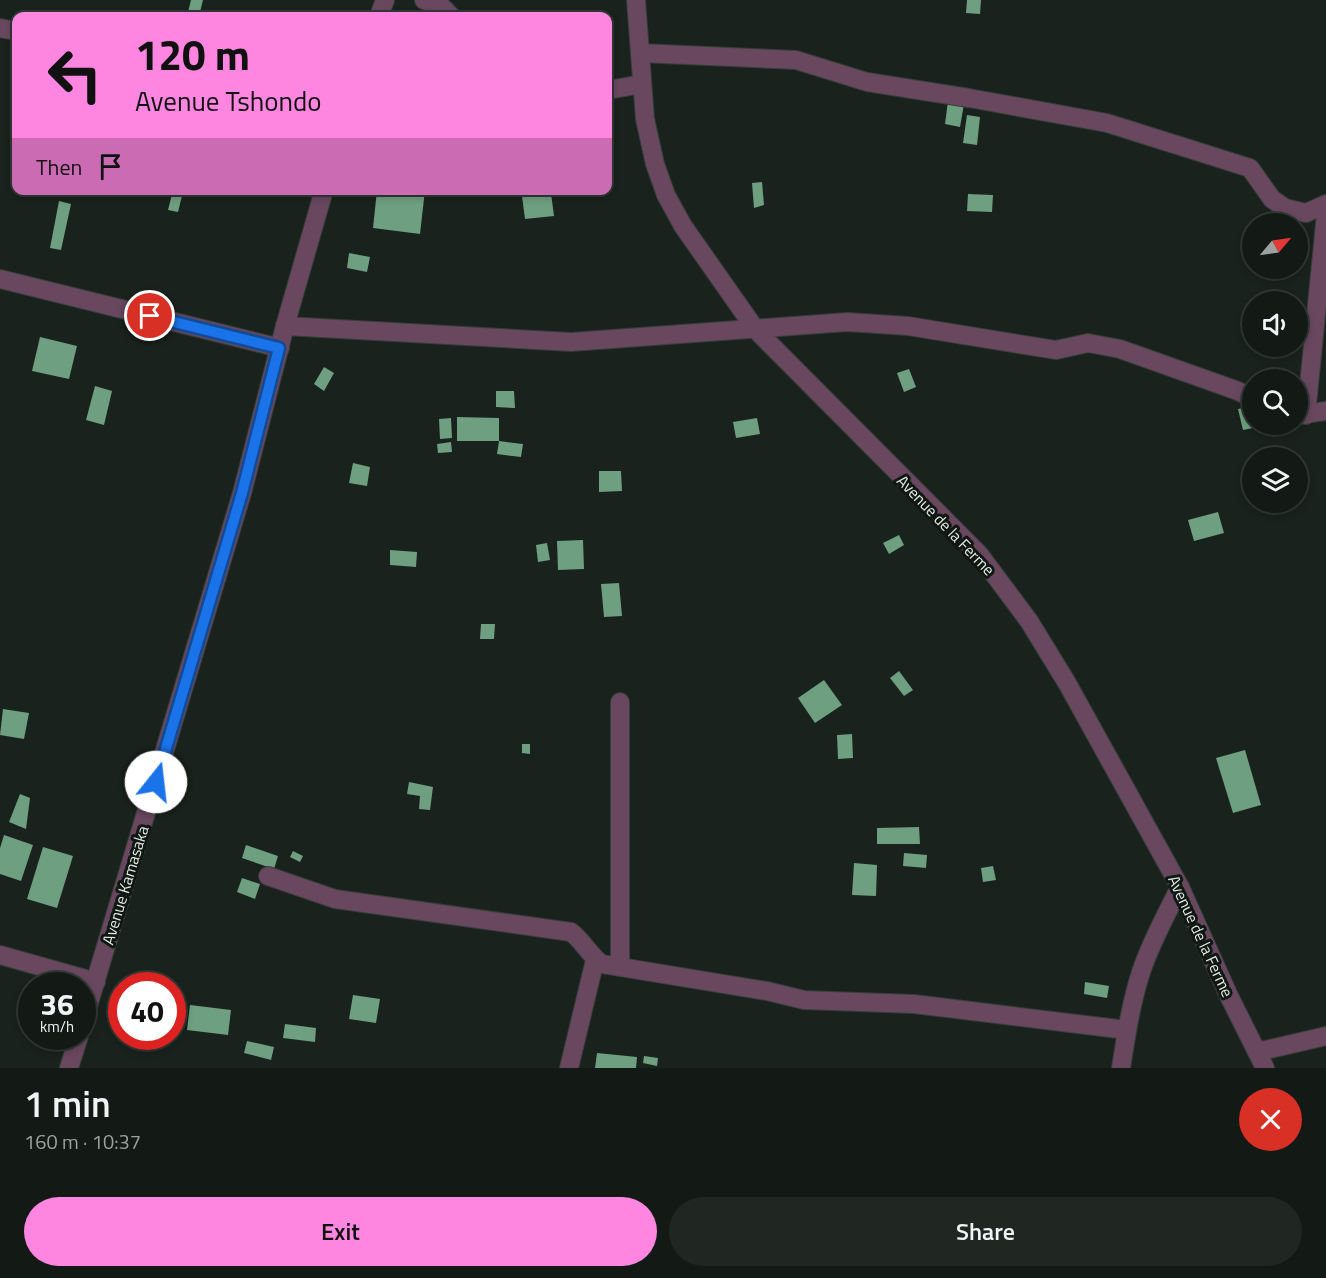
<!DOCTYPE html>
<meta charset="utf-8">
<style>
:root{--surface:#131a15;--page:#202722;--text:#f1f3f6;--muted:#9da1a0;--line:#323834;--accent:#fe86e1}
body{margin:0;font-family:"Titillium Web",sans-serif;background:var(--page);color:var(--text);height:100vh;display:flex;flex-direction:column;font-size:22px;white-space:nowrap}
*{box-sizing:border-box;margin:0}
p{font-size:20px;color:var(--muted)}
.icon{flex:none;width:33px;height:33px;fill:none;stroke:currentColor;stroke-width:2;stroke-linecap:round;stroke-linejoin:round}
.map{position:relative;height:1068px;overflow:hidden}
.side{display:flex;flex-direction:column;background:var(--surface);flex:1}
.side>*{flex:none}
.guide{position:absolute;left:12px;top:12px;width:600px;height:183px;border-radius:12px;box-shadow:0 3px 9px #0003,0 0 0 2px var(--line);background:#fe86e1;color:#111;overflow:hidden}
.needle{width:39px;rotate:61deg}
.fabs{position:absolute;left:1242px;top:213px;display:grid;gap:12px}
.fabs a{display:grid;place-items:center;width:66px;height:66px;border-radius:50%;background:var(--surface);box-shadow:0 3px 9px #0003,0 0 0 2px var(--line);font-size:30px}
.speed{position:absolute;left:18px;top:972px;display:flex;gap:12px;font-size:30px;font-weight:700;text-align:center}
.speed>*{display:grid;place-content:center;width:78px;height:78px;border-radius:50%;background:var(--surface);box-shadow:0 3px 9px #0003,0 0 0 2px var(--line);line-height:1}
.speed small{font-size:15px;font-weight:400}
.speed .limit{border:9px solid #d22;background:#fff;color:#111}
.pin{position:absolute;display:grid;place-items:center;width:51px;height:51px;color:#fff;margin:-26px;border:3px solid #fff;border-radius:50%;box-shadow:0 2px 6px #0007}
.me{position:absolute;width:66px;margin:-33px;rotate:16deg;stroke-linejoin:round;filter:drop-shadow(0 0 4px #0008)}
.turn{display:flex;align-items:center;gap:21px;height:126px;padding:0 24px;font-size:27px}
.turn .icon{width:78px;height:78px;stroke-width:2.5}
.turn b{display:block;font-size:42px;line-height:51px}
.then{display:flex;align-items:center;height:57px;padding:0 24px;background:#0003;gap:12px;font-size:22px}
.round{display:grid;place-items:center;flex:none;width:63px;height:63px;border-radius:32px;background:var(--page)}
.head{display:flex;align-items:center;justify-content:space-between;height:102px;padding:0 24px}
h1{font-size:36px;font-weight:600;line-height:45px}
.button{display:flex;gap:12px;margin-top:auto;padding:12px 24px}
.button a{flex:1;height:69px;border-radius:36px;background:var(--accent);color:#111;font-size:24px;font-weight:600;line-height:69px;text-align:center}
.button a+a{background:var(--page);color:var(--text)}
.map>svg:first-child{display:block}
.building{fill:#6e9f80}
.lines{fill:none;stroke-linecap:round;stroke-linejoin:round}
.minor-casing{stroke:#353e38;stroke-width:20}
.minor{stroke:#68475f;stroke-width:18}
.route-casing{stroke:#114b97;stroke-width:15}
.route{stroke:#1a73e8;stroke-width:10}
.labels{text-anchor:middle;dominant-baseline:central;stroke-width:6;stroke-linejoin:round;paint-order:stroke}
.street-label{font-size:16px;fill:#e2e8e4;stroke:#101813}
</style>
<div class="map">
<svg width="1326" height="1068" viewBox="0 0 1326 1068">
<rect width="100%" height="100%" fill="#19221c"/>
<g class="building">
<path d="M191,0H203L199,16H187Z"/>
<path d="M967,0H981L980,14L966,13Z"/>
<path d="M948,101L964,104L960,127L945,124Z"/>
<path d="M967,115L980,117L977,145L963,143Z"/>
<path d="M762,182L764,205L754,208L752,183Z"/>
<path d="M173,190L183,192L178,212L168,210Z"/>
<path d="M377,190H425L420,234L373,228Z"/>
<path d="M551,193L554,216L525,219L522,196Z"/>
<path d="M968,194L993,195L992,212L967,211Z"/>
<path d="M59,201L71,204L61,250L50,248Z"/>
<path d="M349,253L370,257L367,272L347,268Z"/>
<path d="M40,337L77,346L69,379L32,371Z"/>
<path d="M324,367L334,373L324,391L314,384Z"/>
<path d="M909,369L916,387L904,392L897,373Z"/>
<path d="M95,386L112,391L104,425L86,420Z"/>
<path d="M496,391H514L515,408L496,407Z"/>
<path d="M1252,406V424H1257L1258,427L1243,430L1238,409Z"/>
<path d="M457,417L499,418V441H457Z"/>
<path d="M451,418L452,438L440,439L439,419Z"/>
<path d="M757,418L760,434L736,438L733,422Z"/>
<path d="M499,441L523,444L521,457L497,454Z"/>
<path d="M451,442L452,452L438,453L437,444Z"/>
<path d="M353,463L370,467L367,486L349,483Z"/>
<path d="M599,471H621L622,491L599,492Z"/>
<path d="M1218,512L1224,533L1194,541L1188,520Z"/>
<path d="M899,535L904,545L889,554L883,543Z"/>
<path d="M583,540L584,569L558,570L557,541Z"/>
<path d="M547,543L550,560L538,562L536,545Z"/>
<path d="M390,550L417,552L416,567L390,565Z"/>
<path d="M619,583L622,616L604,617L601,584Z"/>
<path d="M481,624H495L494,639H480Z"/>
<path d="M899,671L913,690L904,696L890,678Z"/>
<path d="M824,680L842,705L815,723L798,698Z"/>
<path d="M3,709L29,713L24,739L0,735Z"/>
<path d="M852,734L853,758L838,759L837,735Z"/>
<path d="M522,744H530V754L522,753Z"/>
<path d="M1245,750L1261,805L1233,813L1216,758Z"/>
<path d="M409,782L433,787L430,810L419,809L420,796L407,794Z"/>
<path d="M20,794L30,798L26,829L9,822Z"/>
<path d="M919,827L920,844H877V828Z"/>
<path d="M4,835L33,845L21,881L0,874V848Z"/>
<path d="M246,845L278,856L274,869L242,858Z"/>
<path d="M43,847L73,856L57,908L27,899Z"/>
<path d="M293,851L303,856L300,862L290,857Z"/>
<path d="M904,853L927,855L926,868L903,866Z"/>
<path d="M854,863L877,865L876,896L852,895Z"/>
<path d="M993,866L996,880L983,882L981,868Z"/>
<path d="M242,878L260,884L255,899L237,892Z"/>
<path d="M1085,982L1109,986L1107,998L1084,994Z"/>
<path d="M353,995L380,999L376,1023L349,1019Z"/>
<path d="M190,1005L231,1010L228,1035L187,1030Z"/>
<path d="M285,1024L316,1028L315,1042L283,1038Z"/>
<path d="M247,1041L274,1047L271,1060L244,1053Z"/>
<path d="M597,1053L637,1057L636,1068H595Z"/>
<path d="M644,1056L658,1058L657,1066L643,1063Z"/>
</g>
<g class="lines">
<defs>
<g id="minor">
<path d="M424,0L441,6L451,16"/>
<path d="M636,0L645,119L655,164L666,195L683,226L756,330L979,554L1029,621L1067,683L1180,887L1229,996L1265,1068"/>
<path d="M379,16L385,0"/>
<path d="M0,28L16,31"/>
<path d="M640,53L796,60L867,82L969,98L1107,123L1250,168L1272,199L1285,208L1306,213L1326,204"/>
<path d="M608,90L642,84"/>
<path d="M0,279L280,348"/>
<path d="M285,326L571,342L847,322L908,326L1056,350L1088,343L1120,349L1238,391L1252,398"/>
<path d="M1298,415L1326,411"/>
<path d="M1306,415L1326,214"/>
<path d="M268,876L335,899L571,932C583,941 590,956 602,964L767,991L804,1000L914,1004L1127,1030"/>
<path d="M0,955L96,982"/>
<path d="M620,967V702"/>
<path d="M82,1026L242,493L285,326L324,190"/>
<path d="M1257,1052L1326,1036"/>
<path d="M69,1068L79,1036"/>
<path d="M569,1068L595,960"/>
<path d="M1121,1068C1126,1036 1131,1003 1141,972C1151,942 1166,915 1180,887"/>
</g>
</defs>
<use href="#minor" class="minor-casing"/>
<use href="#minor" class="minor"/>
</g>
<g class="lines">
<defs>
<path id="route" d="M150,316L279,348L242,493L156,782"/>
</defs>
<use href="#route" class="route-casing"/>
<use href="#route" class="route"/>
</g>
<g class="labels">
<g class="street-label">
<text transform="translate(946 525) rotate(46)">Avenue de la Ferme</text>
<text transform="translate(125 885) rotate(-73)">Avenue Kamasaka</text>
<text transform="translate(1201 936) rotate(65)">Avenue de la Ferme</text>
</g>
</g>
</svg>
<div class="fabs">
<a><svg class="needle" viewBox="-14 -14 28 28"><path d="M0-13l5 13h-10z" fill="#e53935"/><path d="M0 13l5-13h-10z" fill="#9da1a0"/></svg></a>
<a><svg class="icon" aria-label="sound" viewBox="0 0 24 24"><path d="M4 9h4l5-4v14l-5-4H4zM17 9q2 3 0 6"/></svg></a>
<a><svg class="icon" aria-label="search" viewBox="0 0 24 24"><circle cx="10" cy="10" r="6"/><path d="M15 15l6 6"/></svg></a>
<a><svg class="icon" aria-label="layers" viewBox="0 0 24 24"><path d="M12 4l9 5-9 5-9-5zM3 14l9 5 9-5"/></svg></a>
</div>
<div class="speed"><div>36<small>km/h</small></div><div class="limit">40</div></div>
<div class="pin" style="left:150px;top:316px;background:#d93025"><svg class="icon" aria-label="arrive" viewBox="0 0 24 24"><path d="M6 21V4h12l-3 4 3 4H6"/></svg></div>
<svg class="me" style="left:156px;top:782px" viewBox="-20 -20 40 40"><circle r="19" fill="#fff"/><path d="M0-13L10 11 0 6-10 11z" fill="#1a73e8"/></svg>
<div class="guide">
<div class="turn"><svg class="icon" aria-label="left" viewBox="0 0 24 24"><path d="M17 20v-9H6M10 6l-5 5 5 5"/></svg><div><b>120 m</b>Avenue Tshondo</div></div>
<div class="then">Then<svg class="icon" aria-label="arrive" viewBox="0 0 24 24"><path d="M6 21V4h12l-3 4 3 4H6"/></svg></div>
</div>
</div>
<section class="side">
<div class="head"><div><h1>1 min</h1><p>160 m · 10:37</p></div><a class="round" style="background:#d93025;color:#fff"><svg class="icon" aria-label="close" viewBox="0 0 24 24"><path d="M6 6l12 12M18 6L6 18"/></svg></a></div>
<div class="button"><a>Exit</a><a>Share</a></div>
</section>
